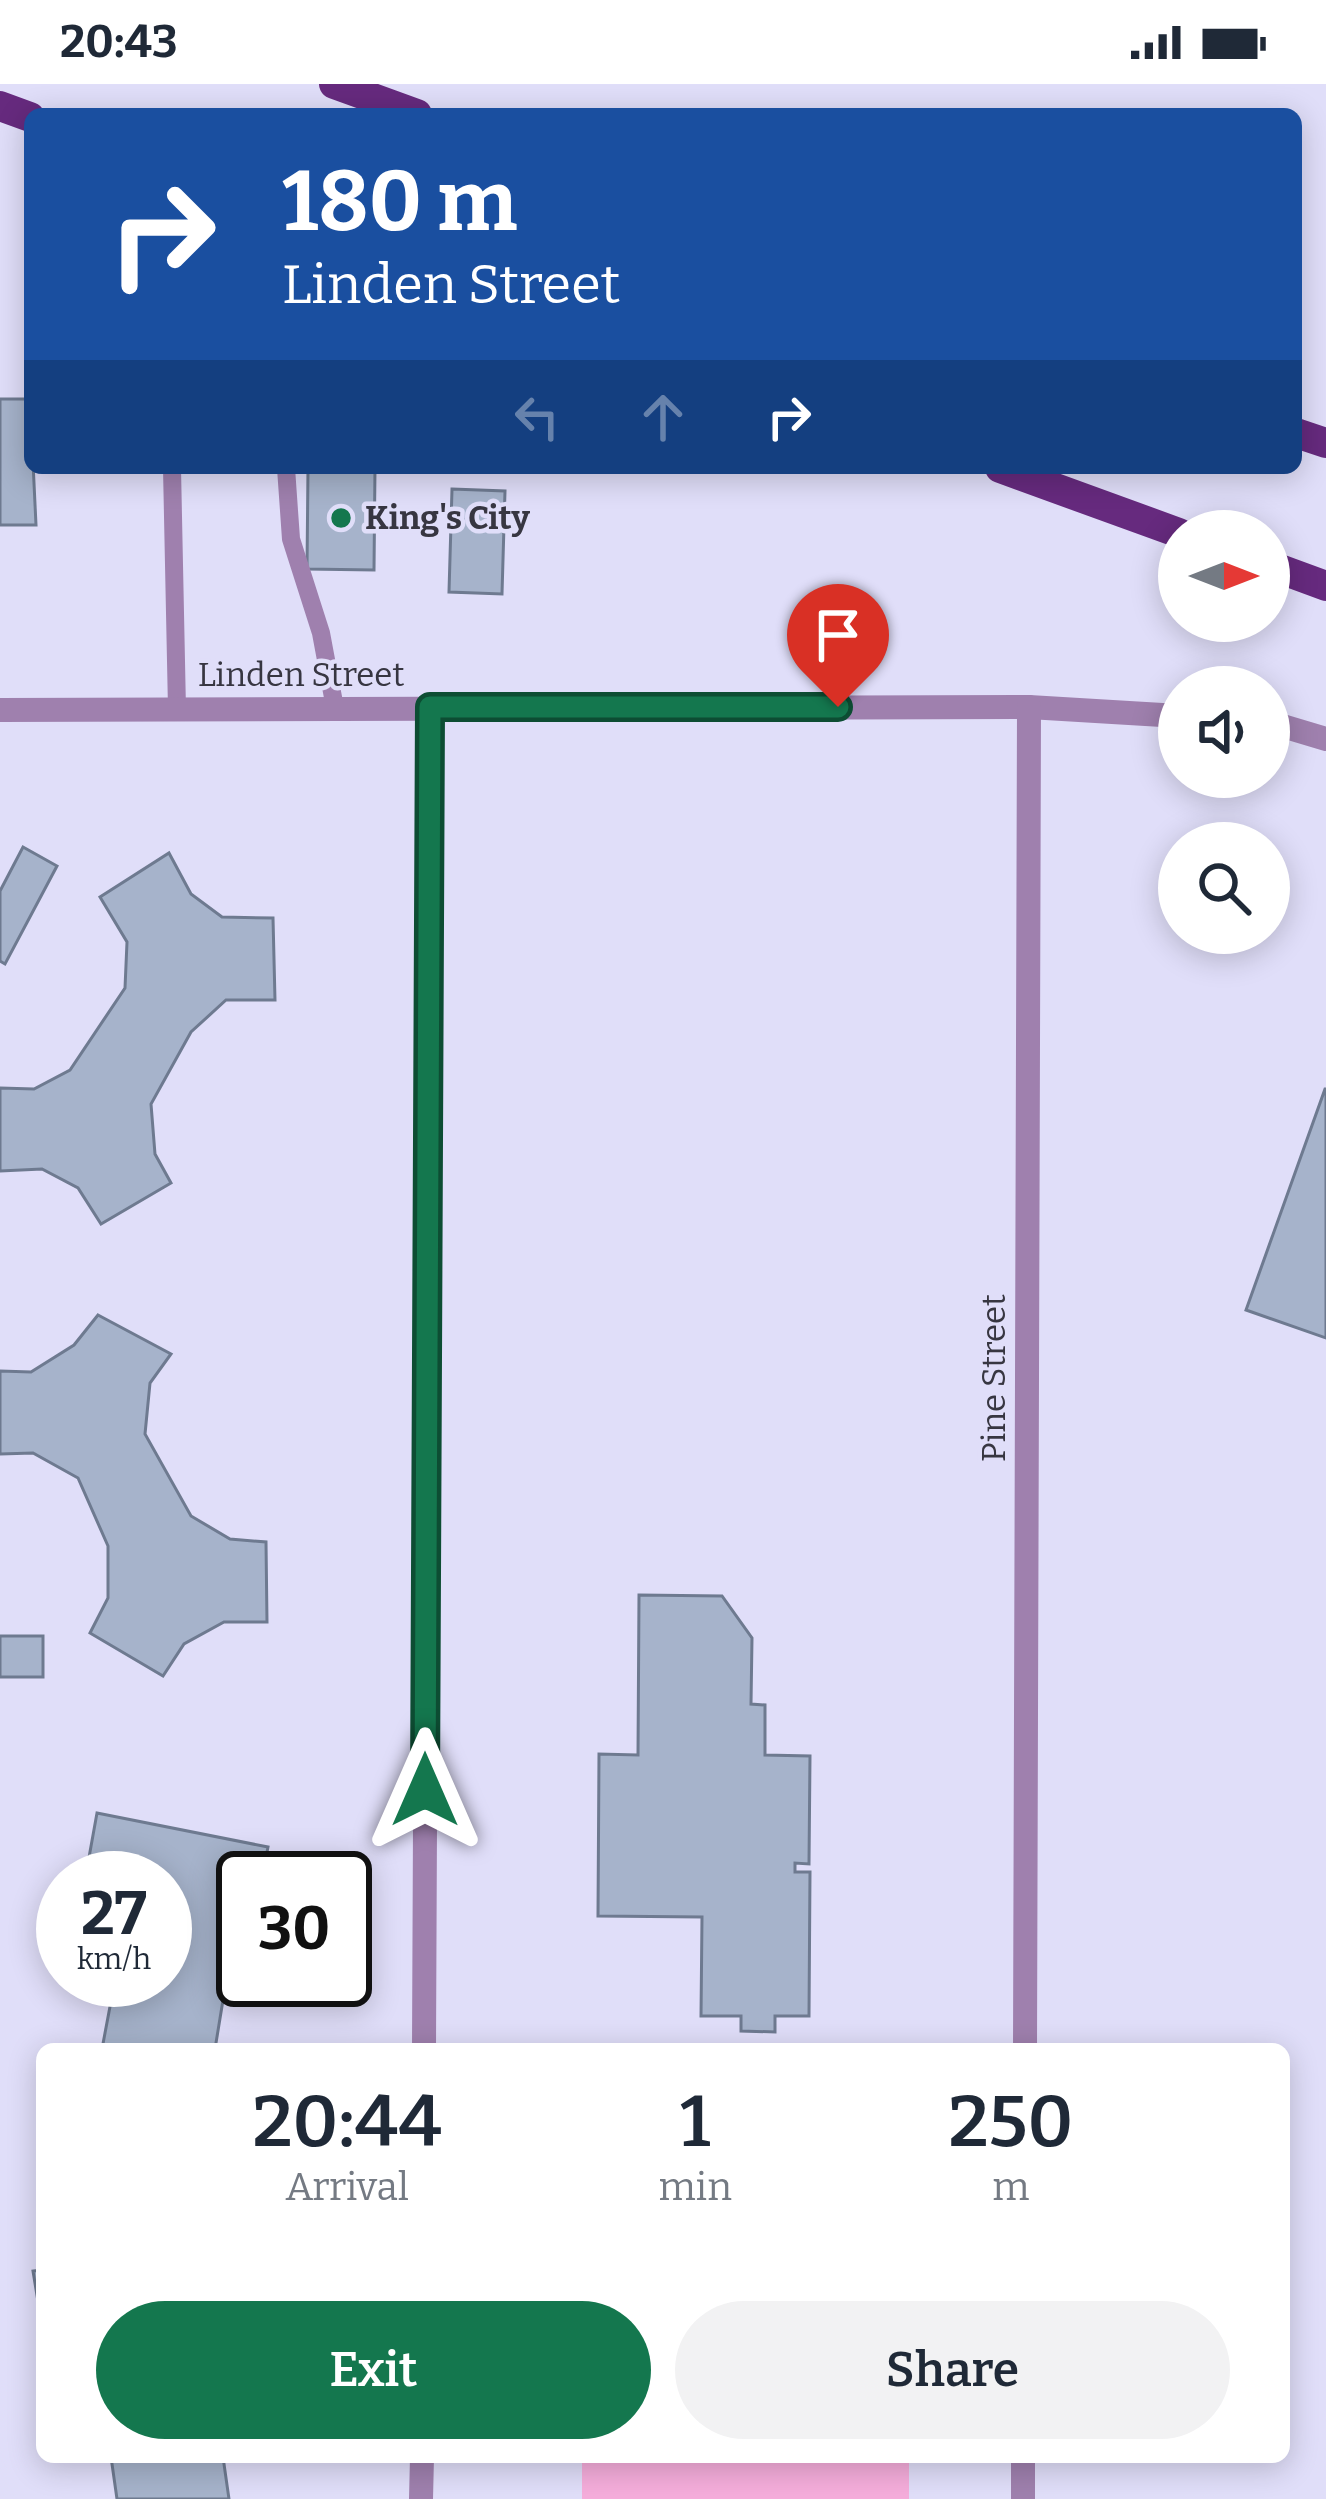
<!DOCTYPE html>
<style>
:root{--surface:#fff;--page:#f2f2f3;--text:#1f2937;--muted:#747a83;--accent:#14774e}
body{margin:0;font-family:Bitter,serif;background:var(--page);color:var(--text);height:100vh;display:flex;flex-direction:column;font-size:45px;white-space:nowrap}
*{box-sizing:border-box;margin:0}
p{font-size:39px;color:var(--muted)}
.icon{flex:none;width:66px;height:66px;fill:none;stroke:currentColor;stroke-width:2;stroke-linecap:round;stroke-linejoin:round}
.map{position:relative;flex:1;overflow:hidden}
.details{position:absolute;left:36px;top:1959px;width:1254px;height:420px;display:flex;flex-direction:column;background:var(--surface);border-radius:18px;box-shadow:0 6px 30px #0003}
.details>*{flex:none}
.banner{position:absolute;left:24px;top:24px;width:1278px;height:366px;border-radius:18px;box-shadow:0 6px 30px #0003;background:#1a4fa0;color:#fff;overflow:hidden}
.needle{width:78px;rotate:90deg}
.controls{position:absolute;left:1158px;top:426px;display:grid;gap:24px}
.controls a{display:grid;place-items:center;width:132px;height:132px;border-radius:50%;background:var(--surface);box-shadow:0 6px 30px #0003;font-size:60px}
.speed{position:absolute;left:36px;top:1767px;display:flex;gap:24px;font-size:60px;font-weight:700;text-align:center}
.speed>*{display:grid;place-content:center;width:156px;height:156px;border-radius:50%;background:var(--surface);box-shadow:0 6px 30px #0003;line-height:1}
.speed small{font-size:30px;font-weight:400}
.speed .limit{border:6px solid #111;border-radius:18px;background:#fff;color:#111}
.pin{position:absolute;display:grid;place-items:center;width:102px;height:102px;color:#fff;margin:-123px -51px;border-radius:50% 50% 50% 0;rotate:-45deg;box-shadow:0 0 12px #0007}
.pin .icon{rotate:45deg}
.me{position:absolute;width:132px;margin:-66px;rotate:0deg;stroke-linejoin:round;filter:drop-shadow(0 0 9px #0008)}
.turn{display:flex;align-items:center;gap:42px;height:252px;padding:0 60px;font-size:54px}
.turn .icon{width:156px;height:156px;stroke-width:2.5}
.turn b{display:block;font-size:84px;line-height:102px}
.lanes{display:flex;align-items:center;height:114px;padding:0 60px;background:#0003;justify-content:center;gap:60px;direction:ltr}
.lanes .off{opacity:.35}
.eta{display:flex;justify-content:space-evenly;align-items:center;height:204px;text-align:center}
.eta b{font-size:72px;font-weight:600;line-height:84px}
.primary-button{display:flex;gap:24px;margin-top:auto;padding:24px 60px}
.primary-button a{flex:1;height:138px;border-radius:72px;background:var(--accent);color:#fff;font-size:48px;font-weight:600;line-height:138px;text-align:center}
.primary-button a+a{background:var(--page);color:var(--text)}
.status{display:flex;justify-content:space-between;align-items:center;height:84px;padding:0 60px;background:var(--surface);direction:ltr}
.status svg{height:33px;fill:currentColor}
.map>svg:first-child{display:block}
.green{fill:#f5addb}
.building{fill:#a6b3cb;stroke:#6e7a90;stroke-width:3}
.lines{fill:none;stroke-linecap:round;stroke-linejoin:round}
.service{stroke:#9f80ae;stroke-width:18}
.minor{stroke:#9f80ae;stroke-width:24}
.primary{stroke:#662a7e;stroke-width:30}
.route-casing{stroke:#0d4d33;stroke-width:30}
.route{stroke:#14774e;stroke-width:21}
.poi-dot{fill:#14774e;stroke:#e0def9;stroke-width:4.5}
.labels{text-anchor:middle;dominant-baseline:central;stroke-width:9;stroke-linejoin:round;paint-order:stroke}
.poi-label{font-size:33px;font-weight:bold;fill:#373641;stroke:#e0def9;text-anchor:start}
.street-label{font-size:33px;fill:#373641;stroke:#e0def9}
</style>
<div class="status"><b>20:43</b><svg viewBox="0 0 49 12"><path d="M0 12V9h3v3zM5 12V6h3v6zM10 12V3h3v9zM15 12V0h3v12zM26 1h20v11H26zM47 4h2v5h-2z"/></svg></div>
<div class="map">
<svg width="1326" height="2415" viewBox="0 0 1326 2415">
<rect width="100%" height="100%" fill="#e0def9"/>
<rect class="green" x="582" y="2373" width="327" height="42"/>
<g class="building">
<path d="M0,315H30L36,441H0Z"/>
<path d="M308,384H375L374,486L307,485Z"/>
<path d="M452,405L505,407L502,510L449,508Z"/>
<path d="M23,763L57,782L5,880L0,877V807Z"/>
<path d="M169,769L191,810L222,833L273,834L275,916H226L191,948L151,1020L155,1070L171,1099L101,1140L78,1104L42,1085L0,1087V1004L34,1005L70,986L125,904L127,858L100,813Z"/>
<path d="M1325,1005H1326V1254L1246,1226Z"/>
<path d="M98,1231L171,1270L150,1299L145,1350L191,1432L230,1455L266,1458L267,1538H224L184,1560L163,1592L90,1549L108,1514V1462L78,1394L33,1369L0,1370V1287L31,1288L74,1261Z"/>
<path d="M639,1511L722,1512L752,1554L751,1620L765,1621V1671L810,1672L809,1780L795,1779V1788H810L809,1932H775V1948L741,1947V1932H701L702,1833L598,1832L599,1670L638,1671Z"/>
<rect x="0" y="1552" width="43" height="41"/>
<path d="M97,1729L268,1763L262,1794H243L215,1965H102L115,1896H165V1794L86,1790Z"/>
<path d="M42,2186V2242L33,2187Z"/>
<path d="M111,2373H223L229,2415H117Z"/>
</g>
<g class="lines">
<g class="service">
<path d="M172,384L177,625"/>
<path d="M286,384L291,455L321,549L335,624"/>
</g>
<g class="minor">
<path d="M0,626L1029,623L1179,632"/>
<path d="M1269,638L1326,655"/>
<path d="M424,1965L430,623"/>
<path d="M1025,1965L1029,623"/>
<path d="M421,2415L422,2373"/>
<path d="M1023,2415V2373"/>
</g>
<g class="primary">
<path d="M334,0L417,30"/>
<path d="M0,22L30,33"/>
<path d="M1296,349L1326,359"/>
<path d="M1000,384L1179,449"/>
<path d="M1269,481L1326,502"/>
</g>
</g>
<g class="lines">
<defs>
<path id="route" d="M425,1706L430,623H838"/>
</defs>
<use href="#route" class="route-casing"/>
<use href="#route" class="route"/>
</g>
<circle class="poi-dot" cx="341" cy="434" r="12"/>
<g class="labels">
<g class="poi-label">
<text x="365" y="434">King's City</text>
</g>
<g class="street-label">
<text x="301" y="591">Linden Street</text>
<text transform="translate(994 1294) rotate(-90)">Pine Street</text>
</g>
</g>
</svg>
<div class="controls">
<a><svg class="needle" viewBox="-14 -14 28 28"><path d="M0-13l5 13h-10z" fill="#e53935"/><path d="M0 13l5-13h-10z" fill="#747a83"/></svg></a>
<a><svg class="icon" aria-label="sound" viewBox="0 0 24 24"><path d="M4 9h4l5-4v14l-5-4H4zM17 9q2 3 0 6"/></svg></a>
<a><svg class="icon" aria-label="search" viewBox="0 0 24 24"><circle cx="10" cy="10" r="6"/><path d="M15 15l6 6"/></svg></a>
</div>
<div class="speed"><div>27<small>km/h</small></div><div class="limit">30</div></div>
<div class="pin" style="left:838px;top:623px;background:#d93025"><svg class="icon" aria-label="arrive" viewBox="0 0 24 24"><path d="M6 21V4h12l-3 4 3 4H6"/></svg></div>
<svg class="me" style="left:425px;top:1706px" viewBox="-20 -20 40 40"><path d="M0-17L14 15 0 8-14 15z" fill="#14774e" stroke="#fff" stroke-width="4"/></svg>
<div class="banner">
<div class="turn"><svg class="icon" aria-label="right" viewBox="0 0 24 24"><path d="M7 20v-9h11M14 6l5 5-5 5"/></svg><div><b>180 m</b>Linden Street</div></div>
<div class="lanes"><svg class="icon off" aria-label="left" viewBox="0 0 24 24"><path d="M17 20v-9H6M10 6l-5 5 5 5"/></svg><svg class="icon off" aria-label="ahead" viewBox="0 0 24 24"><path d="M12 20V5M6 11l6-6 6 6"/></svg><svg class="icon" aria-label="right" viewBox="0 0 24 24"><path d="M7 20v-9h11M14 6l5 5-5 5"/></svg></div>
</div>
<section class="details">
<div class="eta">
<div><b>20:44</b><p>Arrival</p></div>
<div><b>1</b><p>min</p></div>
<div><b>250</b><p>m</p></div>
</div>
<div class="primary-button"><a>Exit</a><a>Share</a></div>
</section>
</div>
